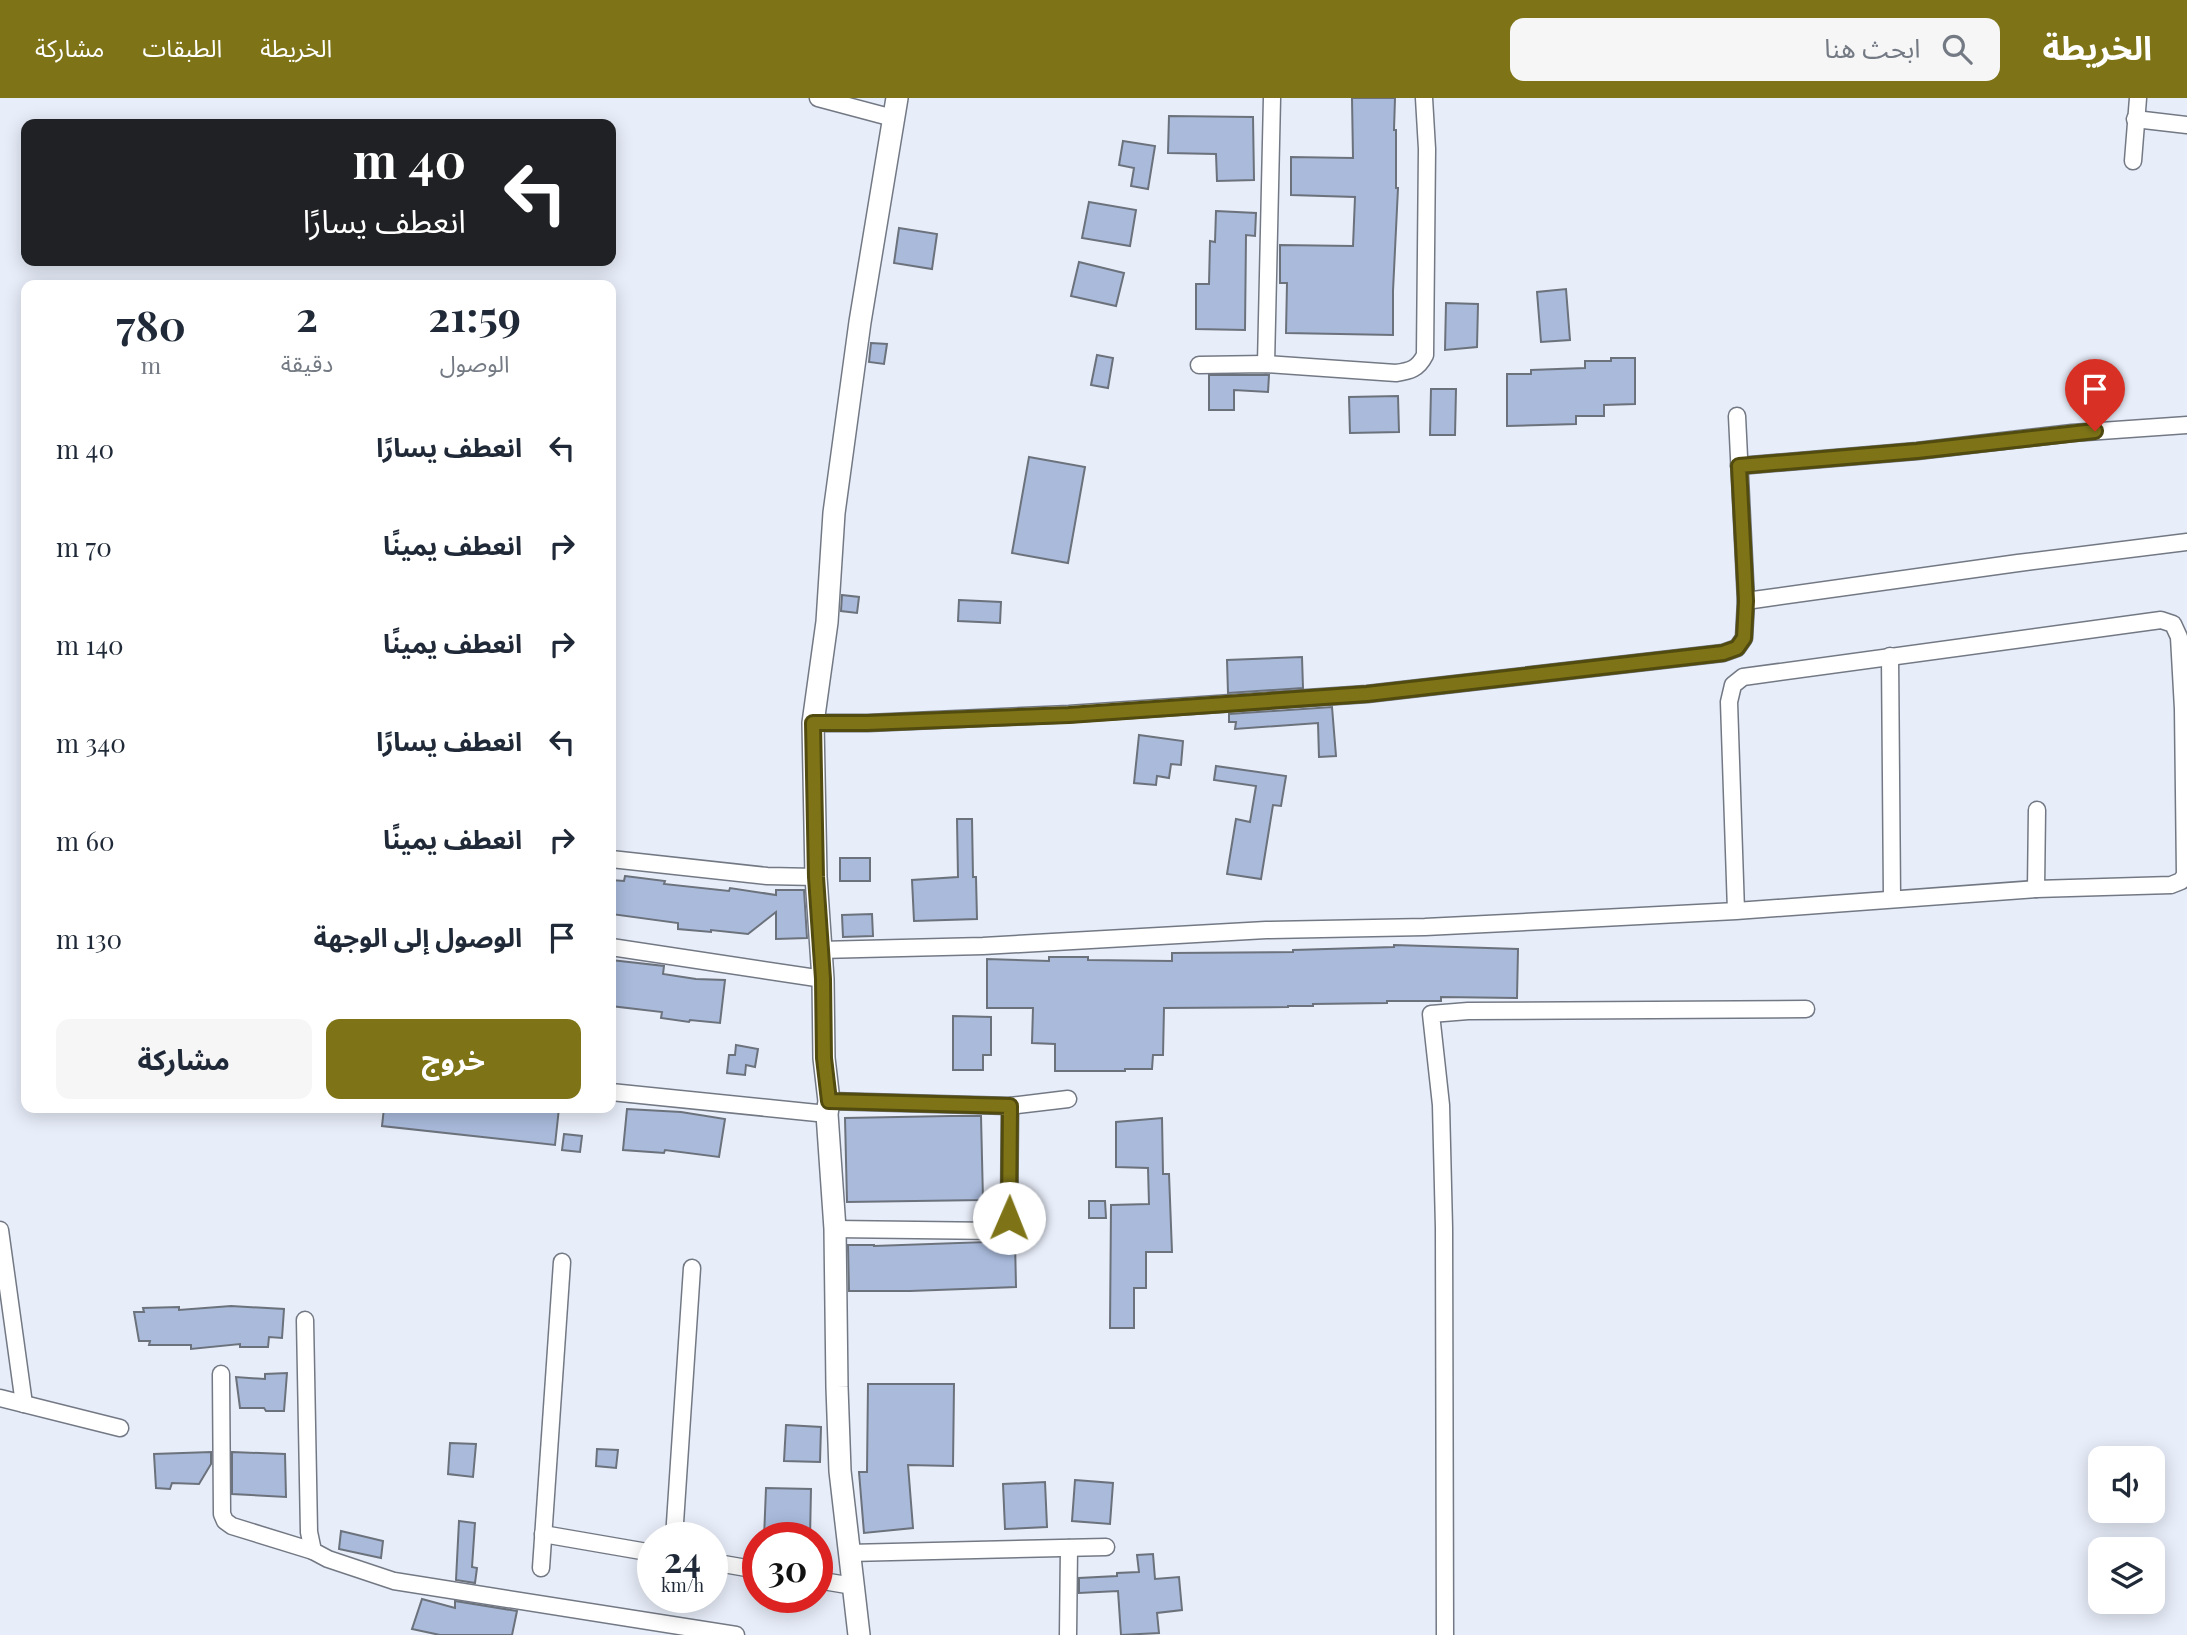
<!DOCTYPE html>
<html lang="ar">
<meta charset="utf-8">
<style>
:root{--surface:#fff;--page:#f6f6f7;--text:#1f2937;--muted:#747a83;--accent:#7e7417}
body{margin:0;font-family:"Playfair Display","Noto Sans Arabic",serif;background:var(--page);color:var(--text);direction:rtl;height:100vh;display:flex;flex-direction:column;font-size:26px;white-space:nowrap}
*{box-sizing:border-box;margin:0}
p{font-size:23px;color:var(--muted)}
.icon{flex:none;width:38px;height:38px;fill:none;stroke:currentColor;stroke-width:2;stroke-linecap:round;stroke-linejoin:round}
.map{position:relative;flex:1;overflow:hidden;direction:ltr}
.drawer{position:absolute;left:21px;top:182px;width:595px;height:833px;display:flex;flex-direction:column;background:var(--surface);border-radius:14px;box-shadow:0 4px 18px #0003;direction:rtl}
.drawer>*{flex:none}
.guide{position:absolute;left:21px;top:21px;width:595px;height:147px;border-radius:14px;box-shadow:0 4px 18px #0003;direction:rtl;background:#202124;color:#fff;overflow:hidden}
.tools{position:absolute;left:2088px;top:1348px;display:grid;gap:14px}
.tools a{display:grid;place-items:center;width:77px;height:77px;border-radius:14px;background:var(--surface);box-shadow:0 4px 18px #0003;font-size:35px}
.speed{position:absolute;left:637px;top:1424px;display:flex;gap:14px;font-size:35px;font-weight:700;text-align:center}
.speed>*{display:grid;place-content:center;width:91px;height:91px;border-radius:50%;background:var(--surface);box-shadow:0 4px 18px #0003;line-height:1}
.speed small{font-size:18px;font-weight:400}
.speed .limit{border:10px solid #d22;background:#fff;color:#111}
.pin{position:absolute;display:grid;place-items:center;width:60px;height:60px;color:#fff;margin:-72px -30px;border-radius:50% 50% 50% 0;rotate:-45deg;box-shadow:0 0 7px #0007}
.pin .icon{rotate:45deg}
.me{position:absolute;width:77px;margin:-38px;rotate:1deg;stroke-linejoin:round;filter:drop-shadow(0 0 5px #0008)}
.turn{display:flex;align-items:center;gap:24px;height:147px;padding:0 35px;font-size:32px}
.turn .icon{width:91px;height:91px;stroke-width:2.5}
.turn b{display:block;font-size:49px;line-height:60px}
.eta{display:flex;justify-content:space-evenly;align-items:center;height:119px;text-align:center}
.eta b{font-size:42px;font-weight:700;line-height:49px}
.action{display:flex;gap:14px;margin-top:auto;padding:14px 35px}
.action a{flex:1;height:80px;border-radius:14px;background:var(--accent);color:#fff;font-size:28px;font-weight:700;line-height:80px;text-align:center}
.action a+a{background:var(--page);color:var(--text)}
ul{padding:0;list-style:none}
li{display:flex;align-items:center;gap:21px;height:98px;padding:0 35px}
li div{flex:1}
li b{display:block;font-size:26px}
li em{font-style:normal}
header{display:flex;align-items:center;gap:42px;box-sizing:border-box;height:98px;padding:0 35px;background:var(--accent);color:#fff}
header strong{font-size:33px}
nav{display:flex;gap:38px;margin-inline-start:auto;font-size:24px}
.search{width:490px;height:63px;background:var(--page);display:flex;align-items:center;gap:18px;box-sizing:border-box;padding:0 24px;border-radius:14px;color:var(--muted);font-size:26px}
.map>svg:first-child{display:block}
.building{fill:#a9badb;stroke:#6c727c;stroke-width:2}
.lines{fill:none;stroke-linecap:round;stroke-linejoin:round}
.street-casing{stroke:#737984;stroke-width:19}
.secondary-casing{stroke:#737984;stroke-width:24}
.street{stroke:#fff;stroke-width:16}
.secondary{stroke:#fff;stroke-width:21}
.route-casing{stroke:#524b0f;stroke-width:18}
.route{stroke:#7e7417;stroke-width:12}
</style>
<header>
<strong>الخريطة</strong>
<div class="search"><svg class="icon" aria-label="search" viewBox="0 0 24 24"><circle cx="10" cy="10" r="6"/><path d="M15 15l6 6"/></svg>ابحث هنا</div>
<nav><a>الخريطة</a><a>الطبقات</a><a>مشاركة</a></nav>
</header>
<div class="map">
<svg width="2187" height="1537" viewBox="0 0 2187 1537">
<rect width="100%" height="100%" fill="#e7edf9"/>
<g class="building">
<path d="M1352,0H1395L1394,32H1396V90H1398L1393,193V237L1286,235L1287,185H1280V147L1353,148L1355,99L1291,97V59L1353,60Z"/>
<path d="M1169,18L1253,19L1254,82L1217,83L1216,56L1168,55Z"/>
<path d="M1123,43L1155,48L1148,91L1131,88L1134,70L1119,67Z"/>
<path d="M1089,104L1136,112L1130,148L1082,140Z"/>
<path d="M1216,113L1256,115L1255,138L1246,137L1245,232L1196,231V186H1209L1210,143L1215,144Z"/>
<path d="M899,130L937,136L932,171L894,165Z"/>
<path d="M1079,164L1124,175L1116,208L1071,198Z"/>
<path d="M1566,191L1570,242L1541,244L1537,194Z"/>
<path d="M1446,205L1478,206L1477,249L1445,252Z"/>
<path d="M871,245L887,246L884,266L869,264Z"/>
<path d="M1097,257L1113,260L1108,290L1091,287Z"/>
<path d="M1611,260H1635V306L1604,307V318H1576V326L1507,328V276H1531V272L1585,270V263H1611Z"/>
<path d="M1209,277H1269L1268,294L1234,292V312H1209Z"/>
<path d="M1431,291H1456L1455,337H1430Z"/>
<path d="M1398,298L1399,334L1350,335L1349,299Z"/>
<path d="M1029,359L1085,369L1068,465L1012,455Z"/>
<path d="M842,497L859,499L857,515L841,513Z"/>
<path d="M959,502L1001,504L1000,525L958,523Z"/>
<path d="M1302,559L1303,590L1228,595L1227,562Z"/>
<path d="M1332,609L1336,658L1319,659L1318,625L1235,631L1236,624H1229V616Z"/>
<path d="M1139,637L1183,643L1181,667L1171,666L1169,680L1157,678L1156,687L1134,685Z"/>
<path d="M1216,668L1286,678L1281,708L1273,707L1261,781L1227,776L1236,721L1250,724L1256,688L1214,682Z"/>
<path d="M957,721H972L973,779H976L977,821L914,823L912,782L958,779Z"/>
<rect x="840" y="760" width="30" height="23"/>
<path d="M625,778L665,783L664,786L729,793L730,790L776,797V792H804L807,840L776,841V814L748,836L711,832V834L678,831V825L611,816V782L624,783Z"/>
<path d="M872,816L873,838L843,839L842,817Z"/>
<path d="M1394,847L1518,851L1517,900L1441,899V903H1387V905L1313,906V908H1288V909L1164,910L1163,957H1153L1152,971H1125V973H1055V946L1032,945L1033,910H987V861L1049,863V859H1088V862L1172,863V855L1293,854V852L1394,849Z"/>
<path d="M611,862L664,868L663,876L696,881L725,882L720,925L690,922L689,924L661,920L662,914L611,908Z"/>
<path d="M953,918L991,919V957H983V972H953Z"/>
<path d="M736,947L758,951L755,969L746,967L745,977L727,975L729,957H735Z"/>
<path d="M384,1010H559L555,1047L382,1028Z"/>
<path d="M627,1011L681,1014L725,1021L719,1059L665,1052L664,1055L623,1052Z"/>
<path d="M951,1018H981L983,1102L847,1104L845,1020Z"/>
<path d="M1162,1020L1163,1076H1169L1172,1154H1146V1190H1134V1230H1110L1111,1107L1149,1106L1148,1070L1116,1069V1024Z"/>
<path d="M564,1036L582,1038L580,1054L562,1052Z"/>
<path d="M1089,1103H1105L1106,1120H1089Z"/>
<path d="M1015,1143L1016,1189L910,1193H849L848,1147H874V1148Z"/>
<path d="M231,1208L284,1211L282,1240L269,1239L268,1249H240V1246L191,1251V1247H149L150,1243H139L134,1214H144L143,1210L179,1209V1212Z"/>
<path d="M287,1275L284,1313H266L264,1310H240L236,1279L265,1281V1276Z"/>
<path d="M868,1286H954L953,1368L908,1367L913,1430L864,1435L859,1374H867Z"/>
<path d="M786,1327L821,1329L820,1364L784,1363Z"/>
<path d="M450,1345L476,1346L473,1379L448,1376Z"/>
<path d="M597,1351L618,1352L616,1370L596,1368Z"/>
<path d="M211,1354V1366L199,1386L172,1385L170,1391L156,1390L154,1356Z"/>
<path d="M232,1354L285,1356L286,1399L232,1396Z"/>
<path d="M1075,1382L1113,1385L1110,1426L1072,1423Z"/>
<path d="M1045,1384L1047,1429L1005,1431L1003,1386Z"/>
<path d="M766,1390L811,1391L810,1440H764Z"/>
<path d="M459,1423L475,1425L472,1469L477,1470L475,1485L456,1482Z"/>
<path d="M341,1433L383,1443L381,1460L339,1451Z"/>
<path d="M1153,1456L1155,1481L1179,1479L1182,1512L1157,1515L1159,1535L1121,1537L1118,1493L1079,1495V1480L1117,1478V1475L1139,1474L1137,1457Z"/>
<path d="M422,1501L455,1510V1503L517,1513L512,1537H440L412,1531Z"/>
</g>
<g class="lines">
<defs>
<g id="street">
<path d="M818,0L893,20"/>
<path d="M2135,21L2187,27"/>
<path d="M2133,63L2138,0"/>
<path d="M1266,266L1272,0"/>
<path d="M1199,267L1266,266L1396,275C1410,273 1418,271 1425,257L1427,51L1424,0"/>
<path d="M1739,368L1917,353L2072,335L2187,327"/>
<path d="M1746,503L2018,465L2187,444"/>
<path d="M1890,558L1892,800"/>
<path d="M813,625H868L1069,616L1367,596L1723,555L1737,550L1744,540L1746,503L1737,318"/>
<path d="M611,761L767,778L816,779"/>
<path d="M2036,791L2037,712"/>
<path d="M611,849L823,881"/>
<path d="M820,852L983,848L1266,832L1425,829L1544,823L1736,813L2036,791L2171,787L2181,783L2185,777L2183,611L2179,539L2173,526L2161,522L1743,579L1733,587L1729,604L1736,813"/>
<path d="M611,994L827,1016"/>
<path d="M829,1003L1010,1008L1068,1001"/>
<path d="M835,1131L997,1133L1005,1128L1009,1120L1010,1008"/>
<path d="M0,1132L24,1306"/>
<path d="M305,1222L309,1434L313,1453L328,1461L394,1483L736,1537"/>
<path d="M221,1276L222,1416L225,1423L232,1428L313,1453"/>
<path d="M0,1300L120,1330"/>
<path d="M543,1436L653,1455"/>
<path d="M674,1440L692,1170"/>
<path d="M849,1455L1106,1449"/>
<path d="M712,1464L758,1472"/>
<path d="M541,1470L562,1164"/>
<path d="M817,1482L853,1488"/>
<path d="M1068,1537L1069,1450"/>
<path d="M1445,1537L1444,1130L1441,1007L1431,916L1468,913L1806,911"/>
</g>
<path id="secondary" d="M859,1537L840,1373L837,1289L835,1131L827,1016L829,1003L824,960L823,881L816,779L813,625L827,524L834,415L860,224L897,0"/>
</defs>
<use href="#street" class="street-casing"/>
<use href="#secondary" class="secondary-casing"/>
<use href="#street" class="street"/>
<use href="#secondary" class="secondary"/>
</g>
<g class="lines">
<defs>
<path id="route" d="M1009,1120L1010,1008L829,1003L824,960L823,881L816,779L813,625H867L1069,617L1367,596L1723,555L1737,550L1744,540L1746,503L1739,368L1917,353L2095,333"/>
</defs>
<use href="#route" class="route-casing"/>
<use href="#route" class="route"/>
</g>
</svg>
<div class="tools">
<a><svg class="icon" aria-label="sound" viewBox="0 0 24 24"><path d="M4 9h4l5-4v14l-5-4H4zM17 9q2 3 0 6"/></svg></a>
<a><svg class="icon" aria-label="layers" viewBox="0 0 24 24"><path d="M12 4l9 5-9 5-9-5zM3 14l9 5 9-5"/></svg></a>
</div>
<div class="speed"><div>24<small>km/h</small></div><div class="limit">30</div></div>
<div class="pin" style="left:2095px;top:333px;background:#d93025"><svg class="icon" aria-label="arrive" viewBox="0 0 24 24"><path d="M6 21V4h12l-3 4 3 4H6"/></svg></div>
<svg class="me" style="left:1009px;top:1120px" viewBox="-20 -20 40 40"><circle r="19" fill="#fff"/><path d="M0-13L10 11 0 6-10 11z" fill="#7e7417"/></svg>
<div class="guide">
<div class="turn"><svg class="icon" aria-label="left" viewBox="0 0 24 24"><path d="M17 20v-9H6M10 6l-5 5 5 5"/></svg><div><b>40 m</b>انعطف يسارًا</div></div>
</div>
<section class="drawer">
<div class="eta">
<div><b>21:59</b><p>الوصول</p></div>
<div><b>2</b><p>دقيقة</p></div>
<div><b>780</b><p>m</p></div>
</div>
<ul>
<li><svg class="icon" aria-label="left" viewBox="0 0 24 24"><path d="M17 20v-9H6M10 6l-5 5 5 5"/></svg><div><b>انعطف يسارًا</b></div><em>40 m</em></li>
<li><svg class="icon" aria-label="right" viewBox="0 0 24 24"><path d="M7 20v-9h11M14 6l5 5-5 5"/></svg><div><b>انعطف يمينًا</b></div><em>70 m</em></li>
<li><svg class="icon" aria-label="right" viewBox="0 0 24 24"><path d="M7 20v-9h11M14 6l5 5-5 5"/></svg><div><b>انعطف يمينًا</b></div><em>140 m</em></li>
<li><svg class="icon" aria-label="left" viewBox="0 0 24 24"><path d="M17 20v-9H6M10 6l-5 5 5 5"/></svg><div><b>انعطف يسارًا</b></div><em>340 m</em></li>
<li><svg class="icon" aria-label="right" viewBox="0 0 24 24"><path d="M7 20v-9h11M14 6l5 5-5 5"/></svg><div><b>انعطف يمينًا</b></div><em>60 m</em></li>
<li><svg class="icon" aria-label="arrive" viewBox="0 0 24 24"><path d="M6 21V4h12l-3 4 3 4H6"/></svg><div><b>الوصول إلى الوجهة</b></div><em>130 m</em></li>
</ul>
<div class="action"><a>خروج</a><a>مشاركة</a></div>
</section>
</div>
